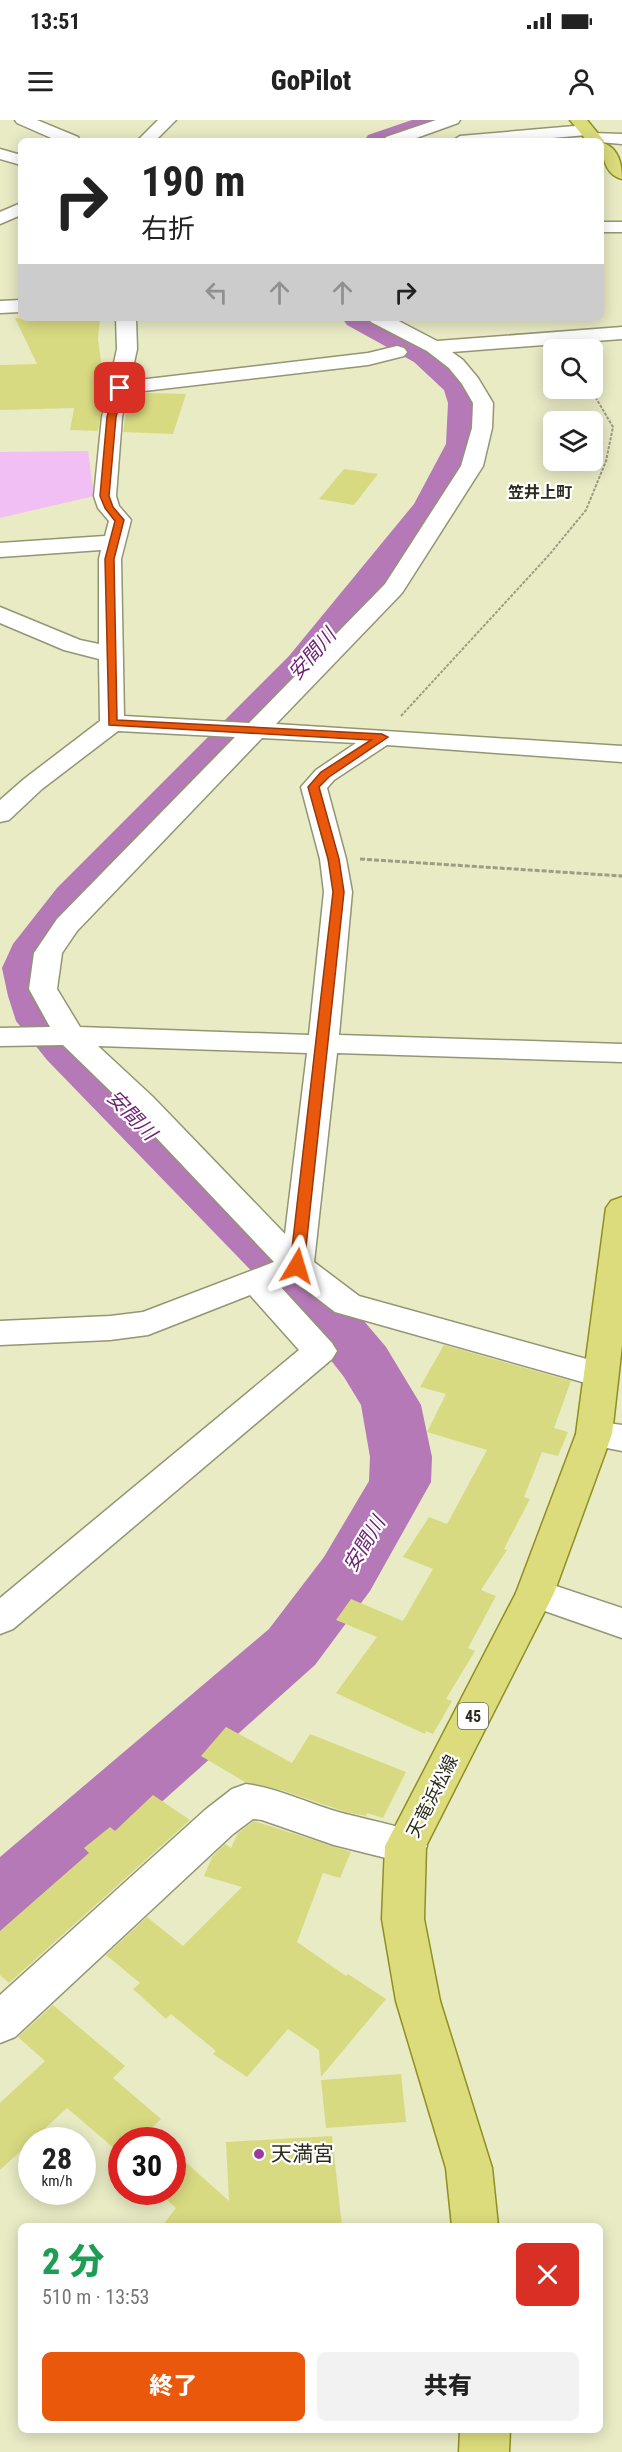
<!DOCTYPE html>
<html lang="ja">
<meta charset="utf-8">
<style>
:root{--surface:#fff;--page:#f2f2f2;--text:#222;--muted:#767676;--accent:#ea580c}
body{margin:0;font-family:"Roboto Condensed","Noto Sans JP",sans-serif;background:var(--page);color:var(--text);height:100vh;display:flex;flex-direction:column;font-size:22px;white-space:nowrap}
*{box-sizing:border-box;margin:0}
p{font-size:20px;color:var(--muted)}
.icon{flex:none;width:33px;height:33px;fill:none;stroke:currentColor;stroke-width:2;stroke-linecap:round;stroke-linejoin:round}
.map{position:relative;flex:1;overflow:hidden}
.panel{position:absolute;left:18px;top:2103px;width:585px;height:210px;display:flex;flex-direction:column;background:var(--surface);border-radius:9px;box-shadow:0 3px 15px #0003}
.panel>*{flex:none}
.top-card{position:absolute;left:18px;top:18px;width:586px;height:183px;border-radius:9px;box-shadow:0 3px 15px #0003;background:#fff;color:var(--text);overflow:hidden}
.controls{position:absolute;left:543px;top:219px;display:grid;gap:12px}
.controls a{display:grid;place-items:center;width:60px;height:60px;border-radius:9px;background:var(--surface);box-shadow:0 3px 15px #0003;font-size:30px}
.speed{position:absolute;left:18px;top:2007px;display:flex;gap:12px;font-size:30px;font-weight:700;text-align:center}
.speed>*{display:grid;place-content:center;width:78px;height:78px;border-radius:50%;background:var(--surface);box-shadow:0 3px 15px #0003;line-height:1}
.speed small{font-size:15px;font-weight:400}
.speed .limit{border:9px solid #d22;background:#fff;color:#111}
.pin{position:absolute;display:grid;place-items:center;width:51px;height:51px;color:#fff;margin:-26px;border-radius:12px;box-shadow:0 3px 9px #0006}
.me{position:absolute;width:66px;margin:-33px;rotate:7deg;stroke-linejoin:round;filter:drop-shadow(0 0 4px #0008)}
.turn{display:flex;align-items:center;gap:21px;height:126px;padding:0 24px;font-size:27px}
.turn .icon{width:78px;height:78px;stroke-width:2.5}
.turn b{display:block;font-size:42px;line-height:51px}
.lanes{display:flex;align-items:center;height:57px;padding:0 24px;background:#0003;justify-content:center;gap:30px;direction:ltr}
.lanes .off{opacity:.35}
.round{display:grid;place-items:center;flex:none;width:63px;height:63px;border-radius:9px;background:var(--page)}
.summary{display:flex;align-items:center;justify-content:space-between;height:102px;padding:0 24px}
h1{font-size:36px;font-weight:800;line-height:45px;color:#1e9e55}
.primary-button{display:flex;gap:12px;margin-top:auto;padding:12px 24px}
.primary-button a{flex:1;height:69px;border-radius:9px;background:var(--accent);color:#fff;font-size:24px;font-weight:800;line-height:69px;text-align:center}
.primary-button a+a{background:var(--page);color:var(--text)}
.status{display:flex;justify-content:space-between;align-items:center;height:42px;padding:0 30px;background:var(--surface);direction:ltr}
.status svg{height:16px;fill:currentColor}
header{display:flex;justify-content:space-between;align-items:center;height:78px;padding:0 24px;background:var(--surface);font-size:27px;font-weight:800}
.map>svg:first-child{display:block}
.green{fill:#f2bff4}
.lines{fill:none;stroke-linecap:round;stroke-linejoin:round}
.river{fill:#b479b6;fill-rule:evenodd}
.building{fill:#d8da82}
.minor-casing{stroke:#949572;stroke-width:3}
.major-casing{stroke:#8f8f22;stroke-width:3}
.path-far1{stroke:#9c9d81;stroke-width:2;stroke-dasharray:3 1.5;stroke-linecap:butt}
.path{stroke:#9c9d81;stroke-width:3;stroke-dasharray:5 2;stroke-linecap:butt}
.minor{fill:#fff;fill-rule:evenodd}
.major{fill:#dcdc7c;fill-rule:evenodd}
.route{fill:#ea580c;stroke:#983908;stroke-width:1.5}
.poi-dot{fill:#9b3aa2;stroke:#fff;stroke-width:2}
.labels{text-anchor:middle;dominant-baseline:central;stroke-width:4.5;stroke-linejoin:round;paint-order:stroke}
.far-neighbourhood-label{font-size:16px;font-weight:bold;fill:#2c2c1e;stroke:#fff}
.shield{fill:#fff;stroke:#6b6b62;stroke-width:1.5}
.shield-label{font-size:16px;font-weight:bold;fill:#2c2c1e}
.street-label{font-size:18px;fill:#2c2c1e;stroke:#fff}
.water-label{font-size:20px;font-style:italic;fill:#6d2672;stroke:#fff}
.near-poi-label{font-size:21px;fill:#2c2c1e;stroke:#fff;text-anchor:start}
</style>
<div class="status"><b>13:51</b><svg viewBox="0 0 49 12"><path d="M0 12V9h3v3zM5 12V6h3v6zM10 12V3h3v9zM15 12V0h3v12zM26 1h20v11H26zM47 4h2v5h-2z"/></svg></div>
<header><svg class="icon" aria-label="menu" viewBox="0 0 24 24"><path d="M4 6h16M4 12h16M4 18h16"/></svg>GoPilot<svg class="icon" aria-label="person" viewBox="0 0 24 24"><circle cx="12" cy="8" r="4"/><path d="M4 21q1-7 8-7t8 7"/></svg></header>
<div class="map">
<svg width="622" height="2332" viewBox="0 0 622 2332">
<rect width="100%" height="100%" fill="#e9ebc5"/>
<path class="green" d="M88,331L94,376L0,398V332Z"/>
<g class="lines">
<g class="river">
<path d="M412,0H454L450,6L406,21H364L368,15Z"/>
<path d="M342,198H384L438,228L457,243L477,267L484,283L482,324L444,396L319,554L134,746L91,788L60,827L52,848L58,876L65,897L83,918L341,1174L386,1227L421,1285L432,1337L431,1362L370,1471L315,1545L26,1803L0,1812V1737L269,1509L324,1437L369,1361L370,1337L361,1285L344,1257L301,1202L47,940L16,901L8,876L2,848L13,824L57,768L289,536L414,384L446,324L448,283L444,270L414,242L347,205Z"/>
</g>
</g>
<g class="building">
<path d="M15,198H100L98,219L105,271L98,311L70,310L74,288L0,290V245L37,244Z"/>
<path d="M148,273L186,274L173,314L123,312L129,275Z"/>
<path d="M344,349L378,354L354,385L319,379Z"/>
<path d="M444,1225L571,1261L554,1308L568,1312L558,1336L542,1332L524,1377L530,1379L504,1429L507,1430L481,1470L496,1476L468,1528L475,1531L446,1579L452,1581L433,1614L426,1611L425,1614L336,1573L377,1517L336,1500L351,1479L403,1501L433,1449L403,1437L429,1397L447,1404L487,1330L427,1312L446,1274L420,1267Z"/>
<path d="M226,1607L292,1643L310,1614L406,1652L383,1698L367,1693L366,1696L346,1692L281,1670L245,1662L201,1636Z"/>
<path d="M153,1675L190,1700L9,1863L0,1855V1811L89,1733L84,1728L110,1707L115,1711Z"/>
<path d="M254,1701L351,1732L340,1758L323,1753L297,1822L346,1856L348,1854L386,1879L321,1957L319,1930L288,1909L247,1957L213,1934L216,1931L171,1894L166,1899L133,1869L140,1863L106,1835L147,1797L183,1826L242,1767L204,1756L212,1737L225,1724L231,1728L238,1713Z"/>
<path d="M53,1885L125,1946L113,1958L161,1999L139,2020H122V2035L67,1988L0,2050V1983L45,1941L18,1917Z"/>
<path d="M401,1954L406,2002L326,2008L321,1960Z"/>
<path d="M332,2016L342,2106H162L176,2088L158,2072H172V2030L229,2081L226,2022Z"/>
</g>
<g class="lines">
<defs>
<g id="minor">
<path d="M15,0H37L78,17L80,21H58L17,3Z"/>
<path d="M158,0H176L155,21H137Z"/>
<path d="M436,0H460L458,3L408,21H384L386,17Z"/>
<path d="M586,5L592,7L594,10L592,13L622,14V24L587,21L585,18L587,15L517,21H452L460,16Z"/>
<path d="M0,29L21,35V45L0,39Z"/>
<path d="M21,83V95L0,104V92Z"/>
<rect x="602" y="102" width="20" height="10"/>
<path d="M21,180V192L0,193V181Z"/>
<path d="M116,198H136L137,229L130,261L368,233L397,226L404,228L407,232L404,236L368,245L127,273L122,297L116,376L119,386L131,400L121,439L124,596L249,603L385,464L461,346L472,308L473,283L462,264L449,248L427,231L371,202L368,198H393L437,221L622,207V219L452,232L463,240L478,258L493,283L492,308L483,346L402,473L276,604L622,626V642L387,625L334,660L327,668L346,739L352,772L339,915L622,924V942L337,933L314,1142L359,1176L612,1246L617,1255L612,1264L600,1267L335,1192L292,1159L278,1164L332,1223L337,1231L332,1239L13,1509L0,1514V1478L299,1230L250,1175L148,1215L110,1220L0,1225V1201L110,1196L143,1192L274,1142L131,991L63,925L0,926V908L50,907L29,869L34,833L57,799L235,617L118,611L42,669L9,700L0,702V680L24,659L100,601L99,539L64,530L0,503V487L80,520L99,524V439L101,430L0,437V423L105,416L109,401L98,388L94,376L102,297L117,229ZM262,618L356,623L316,650L301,667L320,739L324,772L309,915L80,907L57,869L62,833L77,811ZM98,926L307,933L285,1114L153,977Z"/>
<path d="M594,1301L622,1305V1331L582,1323L576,1314L582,1305Z"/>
<path d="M535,1459L622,1488V1518L522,1483L516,1473L522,1463Z"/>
<path d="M246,1664C277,1668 305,1682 335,1691C363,1699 393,1704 421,1714L427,1726L421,1738L406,1743L334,1725L262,1700L253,1699L233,1714L15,1917L0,1923V1875L205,1690L232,1669Z"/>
</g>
<g id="major">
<path d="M570,0H587L604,21L603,23C619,28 622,45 622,59C605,55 602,36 602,21H587Z"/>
<path d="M622,1077V1225L612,1314L554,1473L426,1726L424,1799L440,1881L492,2048L498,2106H452L446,2048L396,1881L382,1799L385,1726L516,1473L576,1314L606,1088L611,1081Z"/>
<path d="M460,2310H510L509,2332H459Z"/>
</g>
</defs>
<use href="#minor" class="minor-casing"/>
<use href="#major" class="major-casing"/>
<path class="path-far1" d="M401,596L549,435L586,390L606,341L613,307L590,268"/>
<path class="path" d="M360,739L622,756"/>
<use href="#minor" class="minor"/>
<use href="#major" class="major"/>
</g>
<path class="route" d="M120,265L124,268L116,297L109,376L113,387L124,400L114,439L117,600L382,614L388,617L329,657L319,667L339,739L344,772L304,1146L297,1151L290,1146L333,772L328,739L308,667L321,652L371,620L109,605L105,439L115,401L105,388L100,376L107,297L115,268Z"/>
<circle class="poi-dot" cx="259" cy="2034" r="6"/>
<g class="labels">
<g class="far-neighbourhood-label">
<text x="540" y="372">笠井上町</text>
</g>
<rect class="shield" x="458" y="1583" width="30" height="26" rx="4.5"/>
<g class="shield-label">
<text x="473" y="1596">45</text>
</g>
<g class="street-label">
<text transform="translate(432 1676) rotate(-63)">天竜浜松線</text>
</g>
<g class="water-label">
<text transform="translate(312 534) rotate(-49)">安間川</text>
<text transform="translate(132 995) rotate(46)">安間川</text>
<text transform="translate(364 1424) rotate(-59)">安間川</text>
</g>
<g class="near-poi-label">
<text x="271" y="2034">天満宮</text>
</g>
</g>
</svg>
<div class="controls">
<a><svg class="icon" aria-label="search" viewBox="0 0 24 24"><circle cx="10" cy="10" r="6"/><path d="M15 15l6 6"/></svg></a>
<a><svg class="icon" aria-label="layers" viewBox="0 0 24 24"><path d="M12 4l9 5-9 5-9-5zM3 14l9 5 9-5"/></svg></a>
</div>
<div class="speed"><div>28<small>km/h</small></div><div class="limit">30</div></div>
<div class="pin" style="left:120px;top:268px;background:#d93025"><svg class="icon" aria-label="arrive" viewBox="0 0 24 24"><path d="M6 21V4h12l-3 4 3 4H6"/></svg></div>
<svg class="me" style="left:297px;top:1146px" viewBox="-20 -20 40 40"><path d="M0-17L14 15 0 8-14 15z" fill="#ea580c" stroke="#fff" stroke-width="4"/></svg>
<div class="top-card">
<div class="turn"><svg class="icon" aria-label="right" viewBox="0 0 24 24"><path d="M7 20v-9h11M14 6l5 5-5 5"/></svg><div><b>190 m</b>右折</div></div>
<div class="lanes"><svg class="icon off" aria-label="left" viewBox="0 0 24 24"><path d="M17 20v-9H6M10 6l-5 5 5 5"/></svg><svg class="icon off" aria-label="ahead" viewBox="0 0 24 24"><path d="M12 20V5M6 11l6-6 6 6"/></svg><svg class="icon off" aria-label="ahead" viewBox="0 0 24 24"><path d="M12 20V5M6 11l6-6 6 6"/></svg><svg class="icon" aria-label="right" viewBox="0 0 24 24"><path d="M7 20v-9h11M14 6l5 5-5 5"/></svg></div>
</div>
<section class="panel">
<div class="summary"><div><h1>2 分</h1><p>510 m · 13:53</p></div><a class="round" style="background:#d93025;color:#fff"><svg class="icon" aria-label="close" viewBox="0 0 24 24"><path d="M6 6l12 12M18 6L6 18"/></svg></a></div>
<div class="primary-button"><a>終了</a><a>共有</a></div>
</section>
</div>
